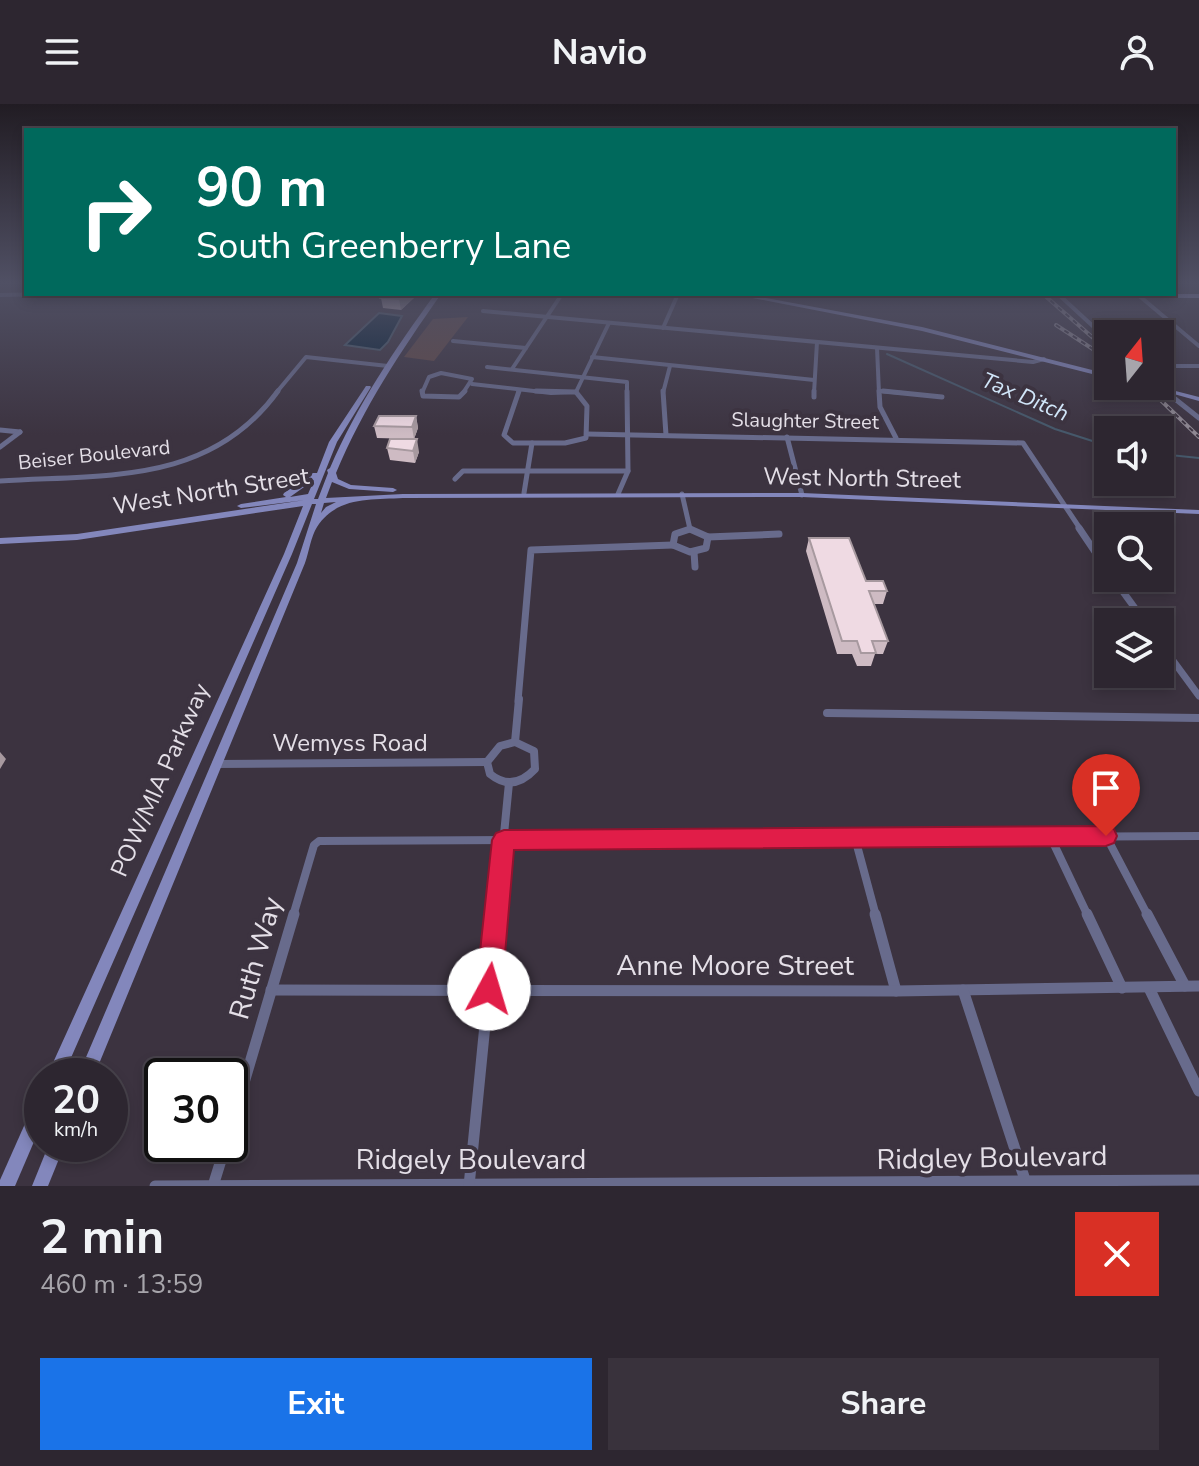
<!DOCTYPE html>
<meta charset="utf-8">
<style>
:root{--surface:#2d2630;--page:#39323c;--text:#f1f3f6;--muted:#a7a5ab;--line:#48434c;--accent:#1a73e8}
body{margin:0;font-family:"Nunito Sans",sans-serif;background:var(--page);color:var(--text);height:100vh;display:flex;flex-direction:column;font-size:30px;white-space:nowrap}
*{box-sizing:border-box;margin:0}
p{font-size:26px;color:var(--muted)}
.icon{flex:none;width:44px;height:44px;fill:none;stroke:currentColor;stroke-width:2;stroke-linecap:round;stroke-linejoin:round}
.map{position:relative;height:1082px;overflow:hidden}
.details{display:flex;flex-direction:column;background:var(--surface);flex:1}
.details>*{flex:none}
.guide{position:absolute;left:24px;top:24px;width:1152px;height:168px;border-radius:0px;box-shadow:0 4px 12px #0003,0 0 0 2px var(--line);background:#00695c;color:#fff;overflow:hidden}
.needle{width:52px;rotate:17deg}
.fabs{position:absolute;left:1094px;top:216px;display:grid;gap:16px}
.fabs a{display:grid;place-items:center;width:80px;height:80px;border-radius:0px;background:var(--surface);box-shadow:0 4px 12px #0003,0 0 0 2px var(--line);font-size:40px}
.speed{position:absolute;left:24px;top:954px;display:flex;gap:16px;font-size:40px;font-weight:700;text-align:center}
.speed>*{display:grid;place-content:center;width:104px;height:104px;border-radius:50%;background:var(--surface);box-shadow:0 4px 12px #0003,0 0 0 2px var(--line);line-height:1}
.speed small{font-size:20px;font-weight:400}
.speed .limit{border:4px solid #111;border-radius:12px;background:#fff;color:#111}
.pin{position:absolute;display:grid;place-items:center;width:68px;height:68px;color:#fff;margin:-82px -34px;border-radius:50% 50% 50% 0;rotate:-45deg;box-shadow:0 0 8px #0007}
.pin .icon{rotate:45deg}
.me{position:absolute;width:88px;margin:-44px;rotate:6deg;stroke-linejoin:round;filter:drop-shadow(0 0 6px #0008)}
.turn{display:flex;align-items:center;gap:28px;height:168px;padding:0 40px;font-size:36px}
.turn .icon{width:104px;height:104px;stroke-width:2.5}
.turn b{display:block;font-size:56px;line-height:68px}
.round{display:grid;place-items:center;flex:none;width:84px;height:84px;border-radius:0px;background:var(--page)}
.headline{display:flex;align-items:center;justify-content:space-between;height:136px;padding:0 40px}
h1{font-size:48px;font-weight:700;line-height:60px}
.primary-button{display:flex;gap:16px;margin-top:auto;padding:16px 40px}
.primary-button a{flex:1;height:92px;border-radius:0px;background:var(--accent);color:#fff;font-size:32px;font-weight:700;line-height:92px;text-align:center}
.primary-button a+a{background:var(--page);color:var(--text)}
header{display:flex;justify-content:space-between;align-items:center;height:104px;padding:0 40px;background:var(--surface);font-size:36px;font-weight:700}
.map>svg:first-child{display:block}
.green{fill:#624845}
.water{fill:#021f36;stroke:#46596b;stroke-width:2}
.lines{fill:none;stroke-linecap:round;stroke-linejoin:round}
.stream{stroke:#46596b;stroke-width:2}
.street-far4{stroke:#686b8c;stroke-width:4}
.street-far3{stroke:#686b8c;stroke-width:5}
.street-far2{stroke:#686b8c;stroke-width:7}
.street-far1{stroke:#686b8c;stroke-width:8}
.street{stroke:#686b8c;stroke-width:11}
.secondary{fill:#8387bc;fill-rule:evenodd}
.highway{fill:#aeb2f3;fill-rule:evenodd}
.rail-casing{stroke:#8f8892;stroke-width:4}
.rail{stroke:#3c3340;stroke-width:2;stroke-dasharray:5;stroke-linecap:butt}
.wall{fill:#cebbc3}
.shaded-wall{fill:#a7999f}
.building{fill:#efdae3;stroke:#a7999f;stroke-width:2}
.route{fill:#e11d48;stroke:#92132f;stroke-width:2}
.labels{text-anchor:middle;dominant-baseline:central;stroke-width:8;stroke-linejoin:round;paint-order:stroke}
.far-street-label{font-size:20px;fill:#e4dfe7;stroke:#3c3340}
.far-water-label{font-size:22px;font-style:italic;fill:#d1e6f9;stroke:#3c3340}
.street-label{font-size:24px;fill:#e4dfe7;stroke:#3c3340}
.near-street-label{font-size:28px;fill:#e4dfe7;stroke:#3c3340}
</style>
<header><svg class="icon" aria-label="menu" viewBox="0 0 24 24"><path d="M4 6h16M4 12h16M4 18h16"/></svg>Navio<svg class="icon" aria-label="person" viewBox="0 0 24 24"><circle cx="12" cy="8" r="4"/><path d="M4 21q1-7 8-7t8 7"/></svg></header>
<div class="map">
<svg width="1199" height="1082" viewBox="0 0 1199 1082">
<rect width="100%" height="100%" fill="#3c3340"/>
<path class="green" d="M468,213L434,257L404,253L433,215Z"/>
<path class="water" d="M379,209L402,212L388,238L380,246L345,241Z"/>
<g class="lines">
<g class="stream">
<path d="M887,250L1055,325L1108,342"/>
<path d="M1160,350L1199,354"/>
</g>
<g class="street-far4">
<path d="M1058,190L1108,236"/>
<path d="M1137,190L1199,242"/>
<path d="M0,191L47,190"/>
<path d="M483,207L1033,258L1044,255"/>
<path d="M663,224L678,190"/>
<path d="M453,237L526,244"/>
<path d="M877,244L879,289"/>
<path d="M592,253L814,276"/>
<path d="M1160,262H1199"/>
<path d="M487,263L627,278V289"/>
<path d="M512,265L562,190"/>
<path d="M472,280L551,289L576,288"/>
<path d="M1158,282L1167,289"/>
<path d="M880,287L903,289"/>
<path d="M576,288L609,219"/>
<path d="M276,289L306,253L388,262"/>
<path d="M422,289L429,273L441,269L472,275L463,289"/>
<path d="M518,289L519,286"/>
<path d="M663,289L670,262"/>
<path d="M814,289L817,238"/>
</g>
<g class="street-far3">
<path d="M422,287L423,292L459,293L465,287"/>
<path d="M519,287L504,331L513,339H565L586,334L587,302L576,288"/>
<path d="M536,287L576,288"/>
<path d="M663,287L666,331"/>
<path d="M879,287L880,303L896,334"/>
<path d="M883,287L942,293"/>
<path d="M1165,287L1199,314"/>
<path d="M814,293V287"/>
<path d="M0,326L20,328"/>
<path d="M587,330L1023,339L1081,426"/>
<path d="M787,333L802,391"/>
<path d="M0,343L20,328"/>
<path d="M455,375L463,367H628"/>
<path d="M0,377C105,370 209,382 278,287"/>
<path d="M524,389L532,339"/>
<path d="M618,390L628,367L627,287"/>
<path d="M682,390L690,425"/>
<path d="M688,426H692"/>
</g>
<g class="street-far2">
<path d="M1079,424L1108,467"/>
<path d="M690,425L708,433L706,444L690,448L673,441L675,430Z"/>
<path d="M708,433L779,430"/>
<path d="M694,448L695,463"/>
<path d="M1113,474L1145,518"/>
<path d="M1160,539L1199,592"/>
<path d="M518,597L531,446L673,441"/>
</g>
<g class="street-far1">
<path d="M827,609L1199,614"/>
<path d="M515,638L519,595"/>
<path d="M515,638L534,647L535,665C521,680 506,683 490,670L487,658L500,642Z"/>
<path d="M216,660L487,658"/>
<path d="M1050,732L1088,812"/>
<path d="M1106,732L1148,812"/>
<path d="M855,734L876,812"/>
<path d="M293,812L314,741L319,737L1199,732"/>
<path d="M496,812L509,679"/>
</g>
<g class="street">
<path d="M875,810L896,887"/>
<path d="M1087,810L1122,884"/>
<path d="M1147,810L1185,882"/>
<path d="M1149,884L1199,987"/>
<path d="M271,886L896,887L1199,882"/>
<path d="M963,886L1027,1082"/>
<path d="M230,1026L294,810"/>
<path d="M155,1082L1199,1076"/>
<path d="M213,1082L226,1040"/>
<path d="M469,1082L496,810"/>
</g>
<g class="secondary">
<path d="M435,190H441C401,247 363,304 336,369L338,375L351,381L393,384L397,386L393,388L349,385L332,378L326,394L403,390L802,389L1199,406V410L802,393L403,394C371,396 337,392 317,423C311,432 309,448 305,459L94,972H78L297,459L316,400H312L292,450L63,972H47L284,450L303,402L77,436L0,440V434L77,430L305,396L241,404L237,402L241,400L286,393L283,391L284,389L313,369H317L329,338L366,282H370L371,283L337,338L314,395H318L328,369L327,366L330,364C357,301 395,245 435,190ZM314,376L308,390L290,393ZM336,398L326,403L321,409L324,399Z"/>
<path d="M732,190H744L922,223L1108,270V274L922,227Z"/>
<path d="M1145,282H1156L1199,293V297Z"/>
<path d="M42,993V1019L15,1082H0V1076L36,995Z"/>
<path d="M49,1040H65L48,1082H32Z"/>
</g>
<path class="highway" d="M793,190H1199V194L797,192Z"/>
<defs>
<g id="rail">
<path d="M1043,190L1108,247"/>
<path d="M1056,221L1105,253"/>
<path d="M1146,282L1199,333"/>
</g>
</defs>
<use href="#rail" class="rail-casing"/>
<use href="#rail" class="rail"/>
</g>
<g class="wall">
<path d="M418,190L401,206L383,204L381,194Z"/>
<path d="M416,312L418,324L414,335L377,334L374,322Z"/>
<path d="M387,344L419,348L415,359L390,356Z"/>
<path d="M809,434L866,477L887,487L883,500H874L888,537L883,550H875L871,562H857L852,550H837L806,447Z"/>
</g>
<g class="shaded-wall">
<path d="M405,190H418L401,206L399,195Z"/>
<path d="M416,312L418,324L414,335L412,323Z"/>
<path d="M417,335L419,348L415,359L413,347Z"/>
<path d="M0,648L6,655L0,665Z"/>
</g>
<g class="building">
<path d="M385,190H405L399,195L381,194Z"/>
<path d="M379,312H416L412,323L374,322Z"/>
<path d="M390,335H417L413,347L387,344Z"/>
<path d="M809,434H849L866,477H883L887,487H869L888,537H872L876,549H861L857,537H842Z"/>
</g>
<linearGradient id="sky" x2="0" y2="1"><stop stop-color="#211c23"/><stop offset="0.54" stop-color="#505064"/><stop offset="1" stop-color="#505064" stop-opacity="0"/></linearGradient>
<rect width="1199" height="331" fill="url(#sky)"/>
<path class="route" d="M1106,722L1114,725L1117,732L1114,739L1106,742L514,746L502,885L498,894L489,898L480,894L476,885L492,736L496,729L504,726Z"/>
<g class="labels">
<g class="far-street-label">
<text transform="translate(805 317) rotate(1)">Slaughter Street</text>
<text transform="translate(94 351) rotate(-6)">Beiser Boulevard</text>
</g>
<g class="far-water-label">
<text transform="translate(1025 293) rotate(23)">Tax Ditch</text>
</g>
<g class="street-label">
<text transform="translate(862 374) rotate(1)">West North Street</text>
<text transform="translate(211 387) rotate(-9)">West North Street</text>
<text x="350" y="639">Wemyss Road</text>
<text transform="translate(160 676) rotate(-66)">POW/MIA Parkway</text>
</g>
<g class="near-street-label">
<text transform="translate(256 854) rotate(-74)">Ruth Way</text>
<text x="735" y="862">Anne Moore Street</text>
<text transform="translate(992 1054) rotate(-1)">Ridgley Boulevard</text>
<text x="471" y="1056">Ridgely Boulevard</text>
</g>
</g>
</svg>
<div class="fabs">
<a><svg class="needle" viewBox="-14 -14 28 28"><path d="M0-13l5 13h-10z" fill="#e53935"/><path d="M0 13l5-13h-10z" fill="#a7a5ab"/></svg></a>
<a><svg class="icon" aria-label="sound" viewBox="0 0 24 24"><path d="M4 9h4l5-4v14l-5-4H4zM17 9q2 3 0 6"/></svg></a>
<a><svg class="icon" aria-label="search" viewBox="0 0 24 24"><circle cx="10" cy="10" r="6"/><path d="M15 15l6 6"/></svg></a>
<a><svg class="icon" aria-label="layers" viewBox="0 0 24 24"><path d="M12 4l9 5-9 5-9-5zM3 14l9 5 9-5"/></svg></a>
</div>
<div class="speed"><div>20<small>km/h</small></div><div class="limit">30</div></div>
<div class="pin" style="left:1106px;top:732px;background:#d93025"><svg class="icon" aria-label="arrive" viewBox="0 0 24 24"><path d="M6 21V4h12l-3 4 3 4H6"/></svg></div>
<svg class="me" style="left:489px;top:885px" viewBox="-20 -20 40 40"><circle r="19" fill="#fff"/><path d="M0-13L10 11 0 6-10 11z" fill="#e11d48"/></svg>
<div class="guide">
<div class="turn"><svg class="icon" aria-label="right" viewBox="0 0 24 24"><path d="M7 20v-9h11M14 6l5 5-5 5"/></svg><div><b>90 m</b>South Greenberry Lane</div></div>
</div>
</div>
<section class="details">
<div class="headline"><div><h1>2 min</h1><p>460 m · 13:59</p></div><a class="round" style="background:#d93025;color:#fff"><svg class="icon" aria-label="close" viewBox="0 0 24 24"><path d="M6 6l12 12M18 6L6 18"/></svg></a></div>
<div class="primary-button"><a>Exit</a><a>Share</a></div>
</section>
